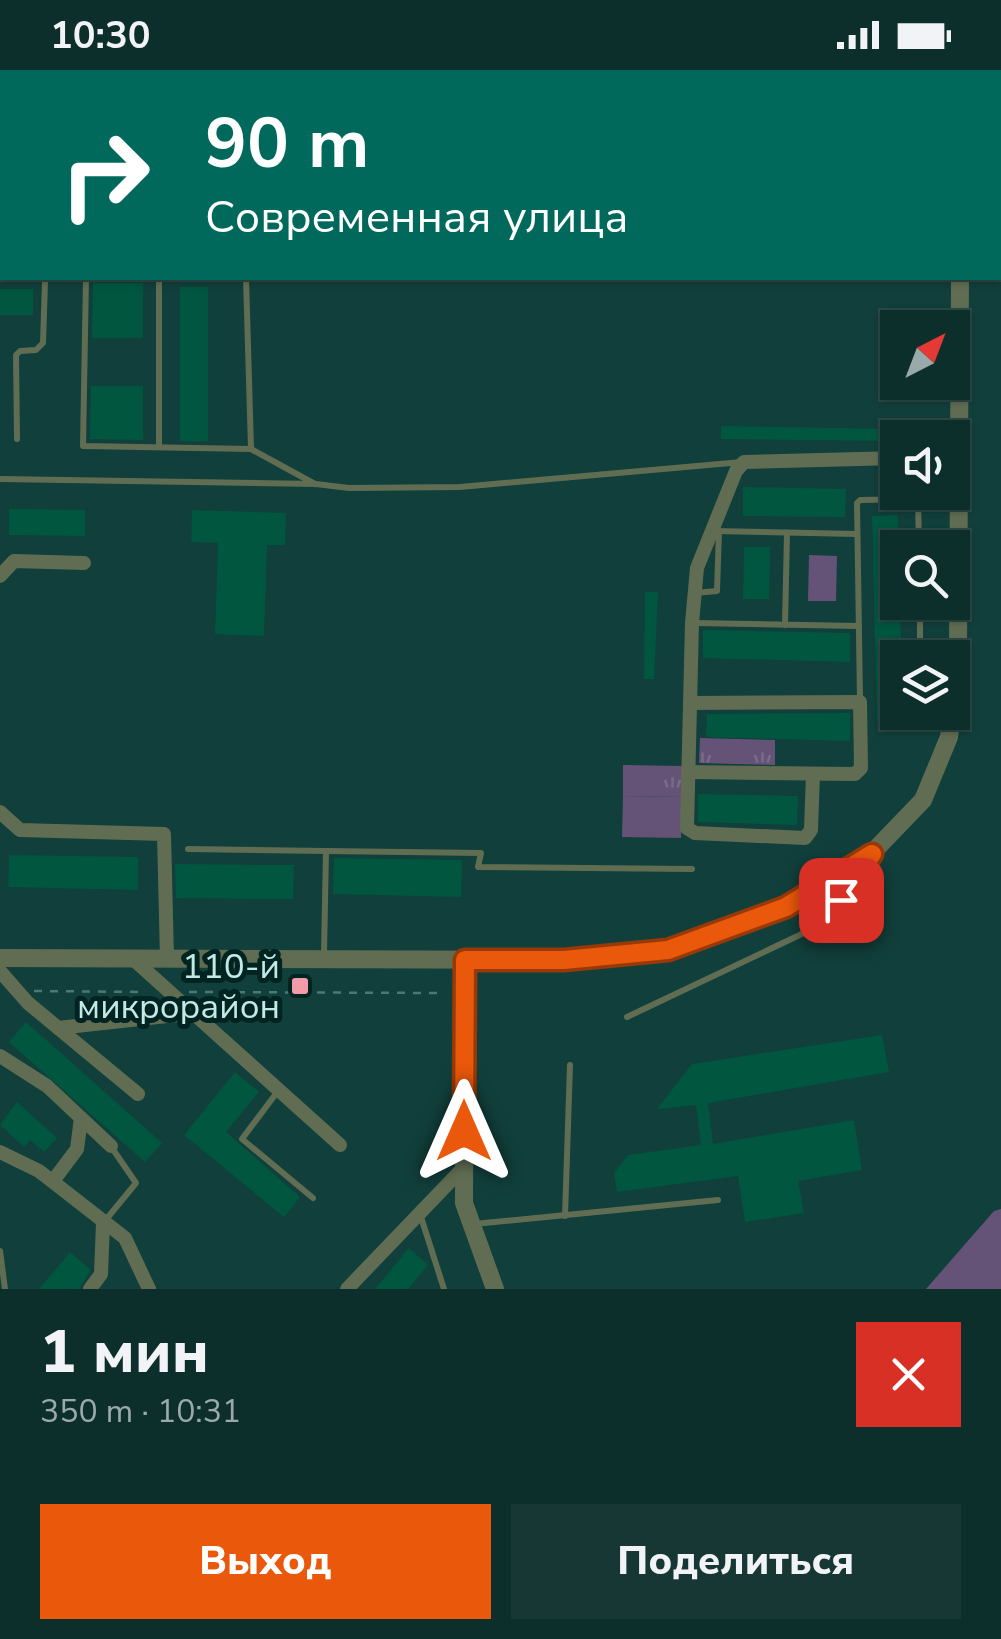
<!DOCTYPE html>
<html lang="ru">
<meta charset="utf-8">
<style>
:root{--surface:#0d2f2c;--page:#163734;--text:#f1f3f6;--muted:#9aa9a9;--line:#2d4a48;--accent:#ea580c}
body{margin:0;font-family:"Nunito Sans",sans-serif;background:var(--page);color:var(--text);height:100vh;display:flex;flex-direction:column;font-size:38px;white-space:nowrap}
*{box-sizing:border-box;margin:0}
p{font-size:32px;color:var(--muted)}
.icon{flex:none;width:55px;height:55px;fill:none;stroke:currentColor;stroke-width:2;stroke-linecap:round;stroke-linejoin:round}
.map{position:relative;height:1219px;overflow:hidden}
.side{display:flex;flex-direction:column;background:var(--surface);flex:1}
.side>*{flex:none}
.banner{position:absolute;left:0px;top:0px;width:1002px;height:210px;box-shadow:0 2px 8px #0004,0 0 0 2px var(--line);background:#00695c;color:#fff;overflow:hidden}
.needle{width:65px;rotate:42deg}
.tools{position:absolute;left:880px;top:240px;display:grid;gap:20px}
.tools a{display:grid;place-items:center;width:90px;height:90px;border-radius:0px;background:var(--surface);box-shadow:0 2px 8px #0004,0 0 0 2px var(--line);font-size:50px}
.pin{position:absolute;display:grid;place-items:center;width:85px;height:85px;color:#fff;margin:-42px;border-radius:20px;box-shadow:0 5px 15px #0006}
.me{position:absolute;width:110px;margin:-55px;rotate:0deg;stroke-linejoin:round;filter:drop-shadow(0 0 8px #0008)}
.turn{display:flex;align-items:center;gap:35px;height:210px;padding:0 40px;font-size:45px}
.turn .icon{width:130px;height:130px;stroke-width:2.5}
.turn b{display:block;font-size:70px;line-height:85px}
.round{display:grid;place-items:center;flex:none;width:105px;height:105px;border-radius:0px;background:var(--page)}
.head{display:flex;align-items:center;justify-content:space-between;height:170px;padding:0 40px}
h1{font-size:60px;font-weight:800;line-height:75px}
.cta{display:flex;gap:20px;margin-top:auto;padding:20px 40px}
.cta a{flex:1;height:115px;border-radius:0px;background:var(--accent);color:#fff;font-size:40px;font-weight:800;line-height:115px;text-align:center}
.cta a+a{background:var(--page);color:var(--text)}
.status{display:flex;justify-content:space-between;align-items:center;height:70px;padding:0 50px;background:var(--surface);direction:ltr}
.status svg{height:28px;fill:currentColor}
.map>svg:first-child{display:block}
.grass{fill:url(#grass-tufts)}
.pitch{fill:#655277}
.building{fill:#01563f}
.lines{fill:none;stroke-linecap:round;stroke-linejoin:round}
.path{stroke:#4d7974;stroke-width:2.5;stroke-dasharray:8 8;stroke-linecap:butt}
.service{stroke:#616d53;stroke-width:6}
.minor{stroke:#616d53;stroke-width:14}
.tertiary{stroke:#616d53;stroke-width:18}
.route-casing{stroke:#983908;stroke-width:25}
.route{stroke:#ea580c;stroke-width:18}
.poi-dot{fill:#f39aab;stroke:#002421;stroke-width:4}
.labels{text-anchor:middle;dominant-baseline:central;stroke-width:10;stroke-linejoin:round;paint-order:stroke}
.poi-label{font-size:35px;fill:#c2e9e4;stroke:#002421;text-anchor:end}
</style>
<div class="status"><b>10:30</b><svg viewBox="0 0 49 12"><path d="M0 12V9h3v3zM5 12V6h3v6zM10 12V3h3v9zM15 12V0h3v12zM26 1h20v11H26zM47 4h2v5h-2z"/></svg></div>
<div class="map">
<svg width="1001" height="1219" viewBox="0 0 1001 1219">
<defs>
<pattern id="grass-tufts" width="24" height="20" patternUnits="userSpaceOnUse" patternTransform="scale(2.5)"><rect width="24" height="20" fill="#655277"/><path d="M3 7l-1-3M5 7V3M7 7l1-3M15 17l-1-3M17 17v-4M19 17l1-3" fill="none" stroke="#796b8a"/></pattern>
</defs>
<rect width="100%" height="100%" fill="#113f3b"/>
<g class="grass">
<path d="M700,668L775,670V695L699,693Z"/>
<path d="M623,695L682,696V727L623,726Z"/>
</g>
<g class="pitch">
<path d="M809,485L837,486L836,531H808Z"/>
<path d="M623,726L682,727L681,768L622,767Z"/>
<path d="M1001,1139V1219H926L994,1141Z"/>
</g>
<g class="building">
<path d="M93,213H143V268H92Z"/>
<rect x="180" y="217" width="28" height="154"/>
<rect x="0" y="219" width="33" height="26"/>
<path d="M91,316H143V370L90,369Z"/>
<path d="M721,356L898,359V371L721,369Z"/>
<path d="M743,417L846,419L845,447L743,446Z"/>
<path d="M9,439L85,440V466L9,465Z"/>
<path d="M192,440L286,443L285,475H267L264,566L215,564L218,473L191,472Z"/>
<path d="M897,445L900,478H898V532L903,588H898V651H877L872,446Z"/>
<path d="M744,477H770L769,529H743Z"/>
<path d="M645,522H658L654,609H644Z"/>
<path d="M703,560L850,563V592L703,588Z"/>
<path d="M850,643V671L706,667L707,644Z"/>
<path d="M698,724L798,726L797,755L698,752Z"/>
<path d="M9,785L138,787V820L8,817Z"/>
<path d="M334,788L462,790L461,827L333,824Z"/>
<path d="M175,794L294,795L293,829L176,828Z"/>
<path d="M26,952L162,1073L145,1092L9,972Z"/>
<path d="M882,965L889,1002L708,1033L713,1074L854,1050L862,1100L798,1111L804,1143L745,1152L738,1106L617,1122L614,1103L628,1085L701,1075L696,1035L657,1039L692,994Z"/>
<path d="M235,1002L259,1022L226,1062L300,1127L284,1147L184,1065Z"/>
<path d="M17,1032L57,1068L44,1082L30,1070L24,1077L0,1055Z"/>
<path d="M409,1178L428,1195L408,1219H375Z"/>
<path d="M70,1182L91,1200L79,1219H39Z"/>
</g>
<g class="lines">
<g class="path">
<path d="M34,921L146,922"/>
<path d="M189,922L438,923"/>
</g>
<g class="service">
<path d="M456,0V2"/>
<path d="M99,2V0"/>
<path d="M241,2V0"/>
<path d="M0,83H2"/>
<path d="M0,179H2"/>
<path d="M0,200H2"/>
<path d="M86,208L83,376L251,379L315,414"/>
<path d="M246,208L251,379"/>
<path d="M17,369L16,285L20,281L36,280L43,273L45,212L43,208"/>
<path d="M159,377V208"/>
<path d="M0,409L316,414L349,418L460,417L742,392"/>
<path d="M918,429L919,478"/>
<path d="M713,461L857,464"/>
<path d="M695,523L717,521L719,461"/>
<path d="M920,532V584"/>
<path d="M695,553L859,556"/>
<path d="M785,555L787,463"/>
<path d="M860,630L857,433L860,430L918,429L921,422"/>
<path d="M188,779L326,781L324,884"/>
<path d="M326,781L481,783L478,797L692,799"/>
<path d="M627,947L825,853L863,797"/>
<path d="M278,1021L242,1069L313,1128"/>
<path d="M420,1144L444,1219"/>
<path d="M565,1146L570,995"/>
<path d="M104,1152L136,1113L112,1078"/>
<path d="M474,1154L718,1130"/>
<path d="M0,1181L5,1219"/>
</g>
<g class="minor">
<path d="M0,506L14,491L84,493"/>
<path d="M688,702L855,704L861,698L860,632L690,633"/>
<path d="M813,704L811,760L805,768L695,763L687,758L692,553L697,498L736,401L744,392L898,388"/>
<path d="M0,742L20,760L164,764L167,889"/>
<path d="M133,889L340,1075"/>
<path d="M0,901L28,933L138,1024"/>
<path d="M58,958L194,943"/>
<path d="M0,986L47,1016L111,1076"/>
<path d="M0,1082L39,1101L125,1168L149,1219"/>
<path d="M53,1111L77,1079L81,1048"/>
<path d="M90,1219L101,1204L103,1153"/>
<path d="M347,1219L465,1096"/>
</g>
<g class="tertiary">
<path d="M961,2V0"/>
<path d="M952,635L958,580L960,208"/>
<path d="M0,888L564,890L668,879L786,837L872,783L923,730L949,667L952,642"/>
<path d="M465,891L464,1133L495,1219"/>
</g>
</g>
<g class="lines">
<defs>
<path id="route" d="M464,1061L465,890H564L668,880L786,837L872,784L841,830"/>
</defs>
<use href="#route" class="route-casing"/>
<use href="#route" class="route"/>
</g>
<rect class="poi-dot" x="290" y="906" width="20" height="20" rx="5"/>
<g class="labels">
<g class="poi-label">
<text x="280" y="896">110-й<tspan x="280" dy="40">микрорайон</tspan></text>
</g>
</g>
</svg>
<div class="tools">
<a><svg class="needle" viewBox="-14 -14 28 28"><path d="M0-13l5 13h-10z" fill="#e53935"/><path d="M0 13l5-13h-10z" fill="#9aa9a9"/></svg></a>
<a><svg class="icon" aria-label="sound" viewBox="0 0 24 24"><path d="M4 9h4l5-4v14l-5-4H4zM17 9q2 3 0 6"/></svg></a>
<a><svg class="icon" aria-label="search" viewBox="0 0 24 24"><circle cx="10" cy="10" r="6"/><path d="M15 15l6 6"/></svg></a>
<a><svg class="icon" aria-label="layers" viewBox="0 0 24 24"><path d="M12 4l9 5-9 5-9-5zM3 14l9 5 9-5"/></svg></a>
</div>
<div class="pin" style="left:841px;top:830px;background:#d93025"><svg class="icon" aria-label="arrive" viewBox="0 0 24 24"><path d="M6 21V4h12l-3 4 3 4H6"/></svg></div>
<svg class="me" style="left:464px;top:1061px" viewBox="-20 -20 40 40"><path d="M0-17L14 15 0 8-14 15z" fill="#ea580c" stroke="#fff" stroke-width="4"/></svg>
<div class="banner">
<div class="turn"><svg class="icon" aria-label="right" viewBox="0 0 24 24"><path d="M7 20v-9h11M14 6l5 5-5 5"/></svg><div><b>90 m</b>Современная улица</div></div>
</div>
</div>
<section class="side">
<div class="head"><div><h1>1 мин</h1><p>350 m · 10:31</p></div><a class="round" style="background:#d93025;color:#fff"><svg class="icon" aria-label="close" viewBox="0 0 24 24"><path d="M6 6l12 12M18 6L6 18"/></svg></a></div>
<div class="cta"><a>Выход</a><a>Поделиться</a></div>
</section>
